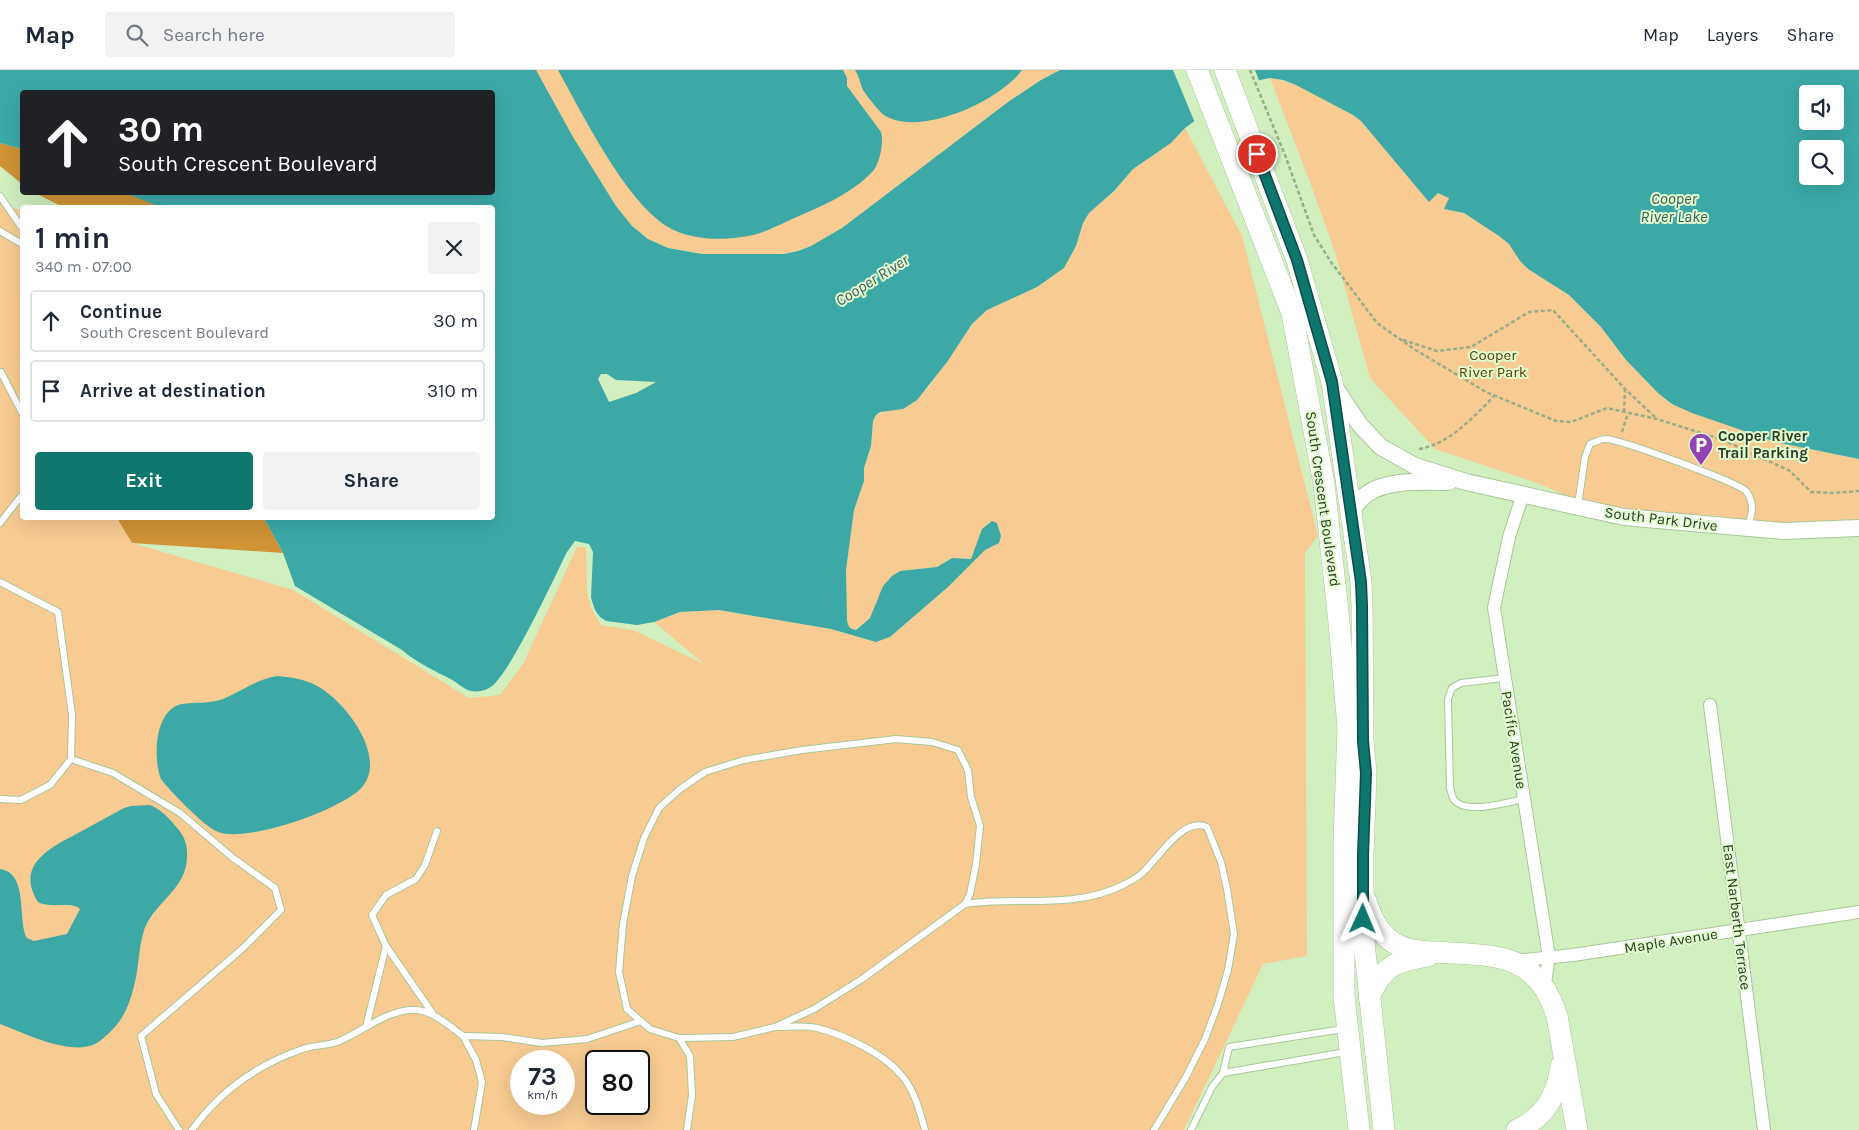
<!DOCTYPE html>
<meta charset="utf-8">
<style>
:root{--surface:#fff;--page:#f2f2f3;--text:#1f2937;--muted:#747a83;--line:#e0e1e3;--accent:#0f766e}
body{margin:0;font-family:Karla,sans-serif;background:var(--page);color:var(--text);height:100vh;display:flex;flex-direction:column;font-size:19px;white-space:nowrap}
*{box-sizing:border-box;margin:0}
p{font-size:16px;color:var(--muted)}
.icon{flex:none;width:28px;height:28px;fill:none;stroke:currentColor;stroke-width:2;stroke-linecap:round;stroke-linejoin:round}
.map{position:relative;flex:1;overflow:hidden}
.sheet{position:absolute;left:20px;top:135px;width:475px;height:315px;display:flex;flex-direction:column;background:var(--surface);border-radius:5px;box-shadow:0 5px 20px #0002}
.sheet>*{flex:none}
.banner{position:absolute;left:20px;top:20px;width:475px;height:105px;border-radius:5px;box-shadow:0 5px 20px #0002;background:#202124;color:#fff;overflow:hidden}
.tools{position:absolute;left:1799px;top:15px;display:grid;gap:10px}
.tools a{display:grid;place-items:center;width:45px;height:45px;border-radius:5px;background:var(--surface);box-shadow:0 5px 20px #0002;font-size:25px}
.speed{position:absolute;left:510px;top:980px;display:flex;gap:10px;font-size:25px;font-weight:700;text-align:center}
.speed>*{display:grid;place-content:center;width:65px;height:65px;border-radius:50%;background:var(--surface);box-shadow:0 5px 20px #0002;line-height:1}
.speed small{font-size:12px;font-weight:400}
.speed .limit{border:2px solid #111;border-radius:8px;background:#fff;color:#111}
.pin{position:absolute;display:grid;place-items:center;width:42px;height:42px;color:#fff;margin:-21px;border:2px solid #fff;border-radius:50%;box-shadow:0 1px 5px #0007}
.me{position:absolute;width:55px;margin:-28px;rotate:1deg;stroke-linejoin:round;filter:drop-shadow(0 0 4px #0008)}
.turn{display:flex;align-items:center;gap:18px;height:105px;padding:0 15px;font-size:22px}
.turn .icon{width:65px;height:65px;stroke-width:2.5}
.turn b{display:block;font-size:35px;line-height:42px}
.round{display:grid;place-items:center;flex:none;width:52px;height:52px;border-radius:5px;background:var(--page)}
.overview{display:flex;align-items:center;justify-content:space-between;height:85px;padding:0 15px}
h1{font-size:30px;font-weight:700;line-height:38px}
.button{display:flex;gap:10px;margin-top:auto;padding:10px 15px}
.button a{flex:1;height:58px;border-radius:5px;background:var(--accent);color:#fff;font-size:20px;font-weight:700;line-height:58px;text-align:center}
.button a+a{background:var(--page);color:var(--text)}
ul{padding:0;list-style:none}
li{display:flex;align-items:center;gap:15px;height:62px;margin:0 10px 8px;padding:0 5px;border:2px solid var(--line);border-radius:5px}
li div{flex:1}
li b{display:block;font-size:19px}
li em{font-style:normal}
header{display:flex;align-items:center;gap:30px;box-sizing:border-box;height:70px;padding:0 25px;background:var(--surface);border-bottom:1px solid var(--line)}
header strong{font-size:24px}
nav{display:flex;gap:28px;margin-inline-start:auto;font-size:18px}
.search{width:350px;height:45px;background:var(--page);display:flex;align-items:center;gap:12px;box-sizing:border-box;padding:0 18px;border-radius:5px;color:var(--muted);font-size:19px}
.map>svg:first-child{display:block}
.green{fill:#f7cb92;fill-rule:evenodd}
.forest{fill:#d09335}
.water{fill:#3ca9a7;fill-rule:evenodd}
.pier{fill:#d2efc0}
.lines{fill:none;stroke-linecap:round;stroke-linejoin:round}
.service-casing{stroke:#a9c698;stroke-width:8}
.minor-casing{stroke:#a9c698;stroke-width:14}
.tertiary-casing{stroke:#a9c698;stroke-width:18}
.trunk-casing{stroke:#a9c698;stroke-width:22}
.path{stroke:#96ad88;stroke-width:2.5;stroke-dasharray:4 2.5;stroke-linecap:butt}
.service{stroke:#fff;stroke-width:6}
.minor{stroke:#fff;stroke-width:12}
.tertiary{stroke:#fff;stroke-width:16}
.trunk{stroke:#fff;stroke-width:21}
.route-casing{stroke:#0a4d48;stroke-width:12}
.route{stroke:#0f766e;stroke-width:9}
.labels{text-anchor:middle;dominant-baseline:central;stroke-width:4;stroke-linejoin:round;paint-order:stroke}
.park-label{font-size:15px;fill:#5c3c08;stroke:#dffdcd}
.poi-label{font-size:15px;font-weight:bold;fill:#2f3a28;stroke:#dffdcd;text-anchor:start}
.street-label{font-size:15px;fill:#2f3a28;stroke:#dffdcd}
.water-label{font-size:16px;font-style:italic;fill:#395a59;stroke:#dffdcd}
</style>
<header>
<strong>Map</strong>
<div class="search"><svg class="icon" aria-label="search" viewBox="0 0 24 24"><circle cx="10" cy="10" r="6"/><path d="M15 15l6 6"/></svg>Search here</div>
<nav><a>Map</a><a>Layers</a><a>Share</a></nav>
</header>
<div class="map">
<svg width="1859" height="1060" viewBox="0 0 1859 1060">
<rect width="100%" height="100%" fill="#d2efc0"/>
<g class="green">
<path d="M536,0H1060L1041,10L1008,32L842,158L811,176L798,181L784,184H702L668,178L648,169L632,156L616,136L573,67Z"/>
<path d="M1270,8C1300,12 1326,31 1353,45L1361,51L1429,131L1438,123L1450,128L1445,139L1464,143L1499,166L1509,174L1520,191L1528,199L1569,225L1601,257L1626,290L1658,323L1672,334L1776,372L1859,389V458L1606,443L1537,413L1435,379L1370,308L1335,182L1311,115Z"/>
<path d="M1185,58L1242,166L1318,466L1305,483L1307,886L1263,894L1184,1060H0V133L22,141V448H117L132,473L293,520L469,628L500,625L523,594L577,477H586L587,521L591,538L601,555L633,560L704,594L654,552L680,542L719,540L831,559L876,572L890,567L948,517L985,480L999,473C999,464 1002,455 991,451L982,459L971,489L952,488L937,497L900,501L892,506L870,548L855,560C849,559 848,556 847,550L846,500L854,440L864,411V398L871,376L873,351L876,345L886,341L927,319L972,254L987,240L1037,217L1064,198L1076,176L1083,153L1089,143L1114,121L1133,99L1171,73ZM521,991H564V1034H521ZM596,991H639V1034H596Z"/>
</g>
<g class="forest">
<path d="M0,73L22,79V114L0,96Z"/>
<path d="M35,123H125L163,137H63Z"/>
<path d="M117,448H264L283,483L132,473Z"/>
</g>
<g class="water">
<path d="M0,0H536L573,67L616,136L632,156L648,169L668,178L702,184H784L798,181L811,176L842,158L1008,32L1041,10L1060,0H1859V389L1776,372L1692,343L1672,334L1658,323L1626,290L1601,257L1569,225L1528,199L1520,191L1509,174L1499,166L1464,143L1444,139L1449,128L1438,123L1429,132L1361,51L1353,45L1296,15L1283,10L1270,8L1260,10L1236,21L1185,58L1171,73L1133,99L1114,121L1089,143L1083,153L1076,176L1064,198L1037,217L987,240L972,254L947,292L917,330L903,339L880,342L876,345L873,351L871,376L864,398V411L854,440L846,500L847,550C848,556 849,559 856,560L870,548L883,516L892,506L900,501L937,497L952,488L971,489L982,459L992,451L997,453L1001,466L999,473L985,480L948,517L890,567L876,572L831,559L719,540L680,542L654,552L637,555L606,551L600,547L595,540L591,528L593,482L589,474L575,471L567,482C555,506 508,609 489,618C485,621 476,622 471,621C464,619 460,615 454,611C436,601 418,594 402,580L295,516L283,483L264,448H492V138H163L125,123L492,122V22H22V79L0,73ZM1808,24H1835V51H1808ZM1808,79H1835V106H1808ZM601,304H607L616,310L656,312L636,323L609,332L598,309Z"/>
<path d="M558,0H843L847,8V16L881,62C884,71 880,93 873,101C851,125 817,138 788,151C777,156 765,162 753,165C727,171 692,171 668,157C626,132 582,43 558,0Z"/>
<path d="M855,0H1022C1000,31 919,68 884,45C879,41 864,23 862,18C860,12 859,6 855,0Z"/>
<path d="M277,606C290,607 305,609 317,616C344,630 387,685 363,716C345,739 243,775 216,761C203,755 169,720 161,709C153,690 154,639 182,634C195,632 210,634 223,629C242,621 257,609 277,606Z"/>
<path d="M150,735C162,740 169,748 178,759C184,766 187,774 187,783C189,821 151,832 143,864C138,881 139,899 134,916C130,933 124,948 112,960C107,965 101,971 95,974C70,986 24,963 0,954V799C29,803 17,849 27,868L34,871L67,864L80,839C72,831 50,839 38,832C14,794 52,777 80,762C95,754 109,746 124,738L131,736Z"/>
</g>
<path class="pier" d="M1173,0H1255L1260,13L1237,23L1195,53Z"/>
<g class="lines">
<defs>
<g id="service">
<path d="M0,126L22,158"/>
<path d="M0,161L22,174"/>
<path d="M1,302L22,343"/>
<path d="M1578,435L1585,387L1590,374C1595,372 1601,369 1605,369C1617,368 1739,413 1746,421C1755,432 1752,444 1748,457"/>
<path d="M0,453L22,425"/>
<path d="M0,512L58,542L72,645L71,689L113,703L180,743L233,788L275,818L281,840L242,879L141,966L156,1024L179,1060"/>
<path d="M1504,608L1461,613L1452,618L1448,629L1450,718C1451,721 1452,727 1454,730C1466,745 1508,732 1524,729"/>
<path d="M0,729L21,730L50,715L71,689"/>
<path d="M965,834C1018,826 1073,840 1123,815C1129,812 1135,809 1140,805C1157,792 1181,746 1207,757L1221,792L1227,819L1234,864L1228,900L1218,934L1205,969L1186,1007L1154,1060"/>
<path d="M386,876L433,944"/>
<path d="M366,957L386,876L372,845L386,825L416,809L425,795L437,761"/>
<path d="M779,957C790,957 806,955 817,958C845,965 885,984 903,1007C915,1022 920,1042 925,1060"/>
<path d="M1343,959L1229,977L1223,1003L1346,982"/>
<path d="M679,968L733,967L775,957L814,939L862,909L965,834L970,824L976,794L980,756L971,727L968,700L958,680L932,672L896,669L802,680L744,690L705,702L680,719L659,738L644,768L632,806L623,854L619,902L627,939L650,959L679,968L690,986L692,1025L687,1060"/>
<path d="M192,1060C219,1022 255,996 300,980C311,975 325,976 337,972C362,962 382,943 409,940C430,938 447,954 463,966"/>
<path d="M474,1060L482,1012L476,990L463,966L502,967L542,973L587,969L641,951"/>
<path d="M1191,1060L1212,1017L1223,1003"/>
</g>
<g id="minor">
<path d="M1523,424L1509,467L1494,538L1549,887L1544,919"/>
<path d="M1710,635L1764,1060"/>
<path d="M1514,891L1573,885L1859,842"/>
</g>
<g id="tertiary">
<path d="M1334,316L1360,355L1381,377L1415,396L1466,412L1624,447L1783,461L1859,458"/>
<path d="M1350,442C1355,436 1360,429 1367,424C1387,409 1424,412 1449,412"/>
</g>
<g id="trunk">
<path d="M1197,0L1292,243L1324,414L1339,552L1348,658L1344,771V926L1359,1060"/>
<path d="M1225,0L1297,190L1332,312L1361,512L1362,536L1363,671L1366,703L1363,785V863L1384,1060"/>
<path d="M1366,831C1371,846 1377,860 1390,870C1402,880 1417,881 1433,882C1491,886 1536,879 1557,946L1577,1060"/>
<path d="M1369,927C1384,895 1394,892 1428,886"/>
<path d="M1517,1060C1545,1047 1557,1026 1561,996"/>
</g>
</defs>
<use href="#service" class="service-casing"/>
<use href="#minor" class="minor-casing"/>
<use href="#tertiary" class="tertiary-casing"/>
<use href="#trunk" class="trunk-casing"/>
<g class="path">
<path d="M1250,0L1285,85L1314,165L1331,192L1377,253L1414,279L1486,322L1556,351L1571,352L1607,338L1657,349L1723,370L1790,401L1811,422L1831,423L1859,421"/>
<path d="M1403,270L1437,281L1471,277L1529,242L1553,240L1625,319L1656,348"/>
<path d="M1624,342L1625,319"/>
<path d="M1622,362L1628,343"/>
<path d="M1419,379C1449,374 1474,347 1495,325"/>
</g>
<use href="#service" class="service"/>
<use href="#minor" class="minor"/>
<use href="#tertiary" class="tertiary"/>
<use href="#trunk" class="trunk"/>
</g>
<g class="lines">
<defs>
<path id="route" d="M1257,84L1297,190L1332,312L1361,512L1362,536L1363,671L1366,703L1363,785V849"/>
</defs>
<use href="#route" class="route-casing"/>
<use href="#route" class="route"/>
</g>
<defs>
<symbol id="parking-pin" viewBox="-11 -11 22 30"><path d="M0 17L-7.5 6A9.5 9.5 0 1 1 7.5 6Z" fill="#9244b5" stroke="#dffdcd"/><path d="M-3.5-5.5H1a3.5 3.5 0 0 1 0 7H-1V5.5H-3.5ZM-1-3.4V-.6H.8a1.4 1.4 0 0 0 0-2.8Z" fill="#fff"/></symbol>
</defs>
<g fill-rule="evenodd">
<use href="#parking-pin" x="1687" y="361" width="28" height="38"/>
</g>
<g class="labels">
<g class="park-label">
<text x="1493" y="285">Cooper<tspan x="1493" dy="17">River Park</tspan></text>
</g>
<g class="poi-label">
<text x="1718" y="366">Cooper River<tspan x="1718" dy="17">Trail Parking</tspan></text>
</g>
<g class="street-label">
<text transform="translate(1323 429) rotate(82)">South Crescent Boulevard</text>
<text transform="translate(1661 449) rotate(7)">South Park Drive</text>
<text transform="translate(1514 670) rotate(81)">Pacific Avenue</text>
<text transform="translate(1737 847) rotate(83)">East Narberth Terrace</text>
<text transform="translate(1671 871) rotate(-9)">Maple Avenue</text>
</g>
<g class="water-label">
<text x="1674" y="128">Cooper<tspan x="1674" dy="18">River Lake</tspan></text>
<text transform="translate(872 210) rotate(-32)">Cooper River</text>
</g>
</g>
</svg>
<div class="tools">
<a><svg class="icon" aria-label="sound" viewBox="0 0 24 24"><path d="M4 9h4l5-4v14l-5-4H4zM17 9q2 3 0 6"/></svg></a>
<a><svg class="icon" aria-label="search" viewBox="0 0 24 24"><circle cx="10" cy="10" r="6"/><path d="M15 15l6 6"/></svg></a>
</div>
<div class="speed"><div>73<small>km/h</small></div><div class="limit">80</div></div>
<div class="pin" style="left:1257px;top:84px;background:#d93025"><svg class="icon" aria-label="arrive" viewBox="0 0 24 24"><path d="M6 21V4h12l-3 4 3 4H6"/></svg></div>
<svg class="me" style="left:1363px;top:849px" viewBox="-20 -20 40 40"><path d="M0-17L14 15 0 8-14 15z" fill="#0f766e" stroke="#fff" stroke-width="4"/></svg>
<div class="banner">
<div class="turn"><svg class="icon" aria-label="ahead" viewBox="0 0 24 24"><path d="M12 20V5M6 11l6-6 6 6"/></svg><div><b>30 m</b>South Crescent Boulevard</div></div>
</div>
<section class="sheet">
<div class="overview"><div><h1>1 min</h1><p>340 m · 07:00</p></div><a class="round"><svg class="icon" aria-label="close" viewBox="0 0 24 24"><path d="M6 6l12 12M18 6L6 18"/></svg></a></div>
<ul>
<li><svg class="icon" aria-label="ahead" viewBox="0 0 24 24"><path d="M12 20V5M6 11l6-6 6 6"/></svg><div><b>Continue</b><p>South Crescent Boulevard</p></div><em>30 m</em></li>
<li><svg class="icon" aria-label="arrive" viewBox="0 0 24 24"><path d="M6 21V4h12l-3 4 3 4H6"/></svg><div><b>Arrive at destination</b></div><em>310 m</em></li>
</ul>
<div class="button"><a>Exit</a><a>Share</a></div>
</section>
</div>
